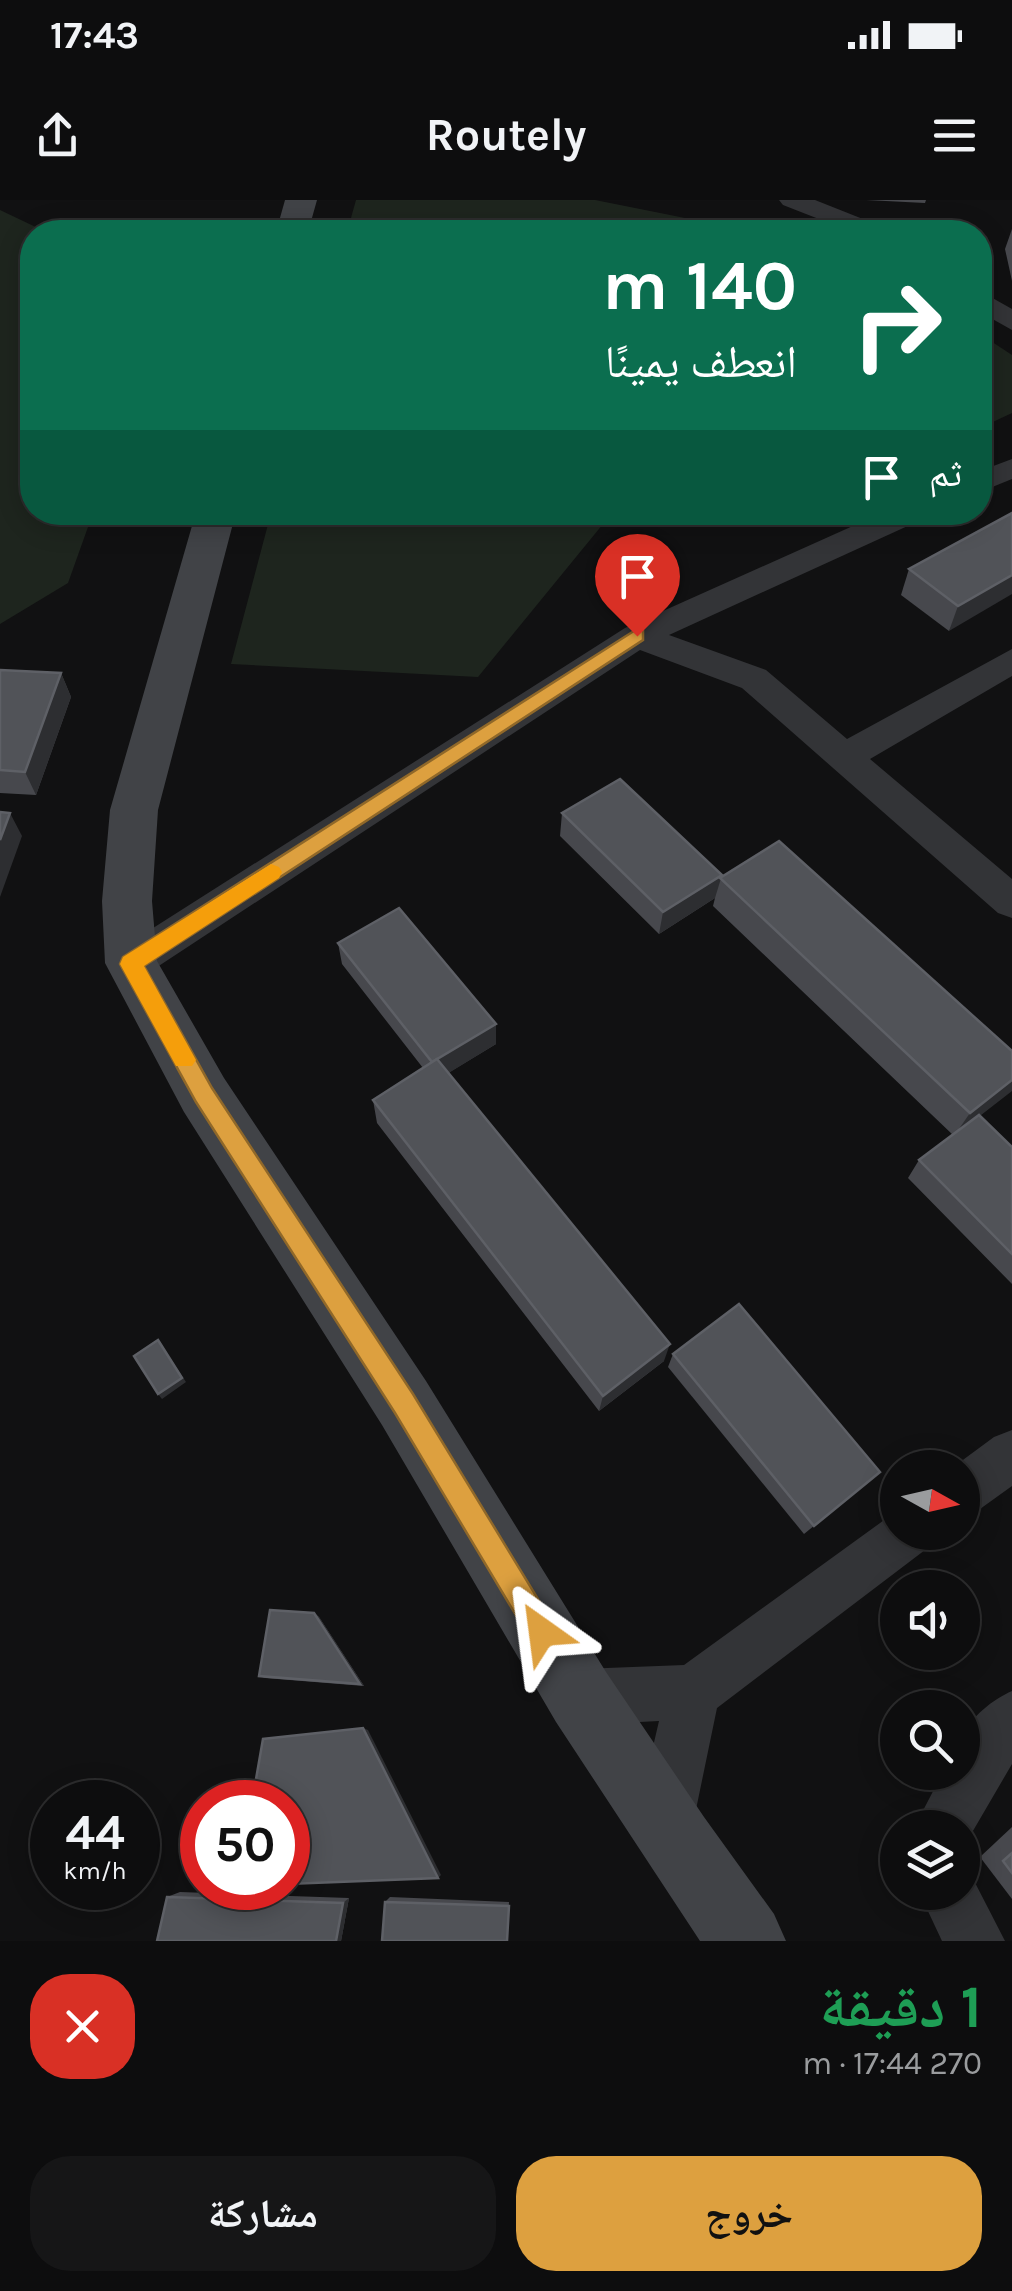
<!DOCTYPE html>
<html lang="ar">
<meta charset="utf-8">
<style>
:root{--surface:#0d0d0e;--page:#161617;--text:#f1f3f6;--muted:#9a9c9e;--line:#2d2d2e;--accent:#dda03f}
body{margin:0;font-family:Karla,"Noto Naskh Arabic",sans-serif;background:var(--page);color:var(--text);direction:rtl;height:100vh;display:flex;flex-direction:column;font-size:38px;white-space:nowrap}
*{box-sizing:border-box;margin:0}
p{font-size:32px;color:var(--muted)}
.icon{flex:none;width:55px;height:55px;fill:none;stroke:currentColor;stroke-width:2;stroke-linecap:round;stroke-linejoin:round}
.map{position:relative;height:1741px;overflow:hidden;direction:ltr}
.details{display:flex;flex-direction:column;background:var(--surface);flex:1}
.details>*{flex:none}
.guide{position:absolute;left:20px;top:20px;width:972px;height:305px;border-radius:40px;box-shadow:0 5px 25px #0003,0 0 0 2px var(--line);direction:rtl;background:#0b6e4f;color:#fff;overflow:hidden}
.needle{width:65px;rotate:98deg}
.buttons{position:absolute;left:880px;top:1250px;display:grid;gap:20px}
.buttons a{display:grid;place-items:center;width:100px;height:100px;border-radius:50%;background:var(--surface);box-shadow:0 5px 25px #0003,0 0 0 2px var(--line);font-size:50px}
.speed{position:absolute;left:30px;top:1580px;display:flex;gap:20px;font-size:50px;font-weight:700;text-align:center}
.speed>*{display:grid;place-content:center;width:130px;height:130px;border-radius:50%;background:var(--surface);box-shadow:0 5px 25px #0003,0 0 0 2px var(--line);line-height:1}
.speed small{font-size:25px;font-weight:400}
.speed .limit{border:15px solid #d22;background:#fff;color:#111}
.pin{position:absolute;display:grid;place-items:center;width:85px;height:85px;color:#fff;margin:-102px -42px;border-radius:50% 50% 50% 0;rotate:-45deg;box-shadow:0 0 10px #0007}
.pin .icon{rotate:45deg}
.me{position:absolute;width:110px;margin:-55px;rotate:329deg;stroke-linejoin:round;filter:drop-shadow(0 0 8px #0008)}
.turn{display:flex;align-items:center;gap:35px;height:210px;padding:0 30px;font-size:45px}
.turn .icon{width:130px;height:130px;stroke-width:2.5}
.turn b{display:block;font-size:70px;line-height:85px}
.then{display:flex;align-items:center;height:95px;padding:0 30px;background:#0003;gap:20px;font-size:38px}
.round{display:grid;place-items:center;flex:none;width:105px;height:105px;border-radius:40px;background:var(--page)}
.overview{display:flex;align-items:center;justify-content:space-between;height:170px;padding:0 30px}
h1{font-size:60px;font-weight:700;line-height:75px;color:#1e9e55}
.button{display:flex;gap:20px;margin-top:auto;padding:20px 30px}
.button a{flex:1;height:115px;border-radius:40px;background:var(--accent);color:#111;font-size:40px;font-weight:700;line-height:115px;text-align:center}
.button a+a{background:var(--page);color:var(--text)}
.status{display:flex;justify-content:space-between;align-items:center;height:70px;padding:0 50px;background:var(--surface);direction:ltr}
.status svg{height:28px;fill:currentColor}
header{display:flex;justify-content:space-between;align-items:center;height:130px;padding:0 30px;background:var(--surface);font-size:45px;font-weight:700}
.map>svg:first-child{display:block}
.green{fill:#1e251e}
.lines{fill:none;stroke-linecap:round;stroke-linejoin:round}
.minor{fill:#333437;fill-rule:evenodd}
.secondary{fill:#414347;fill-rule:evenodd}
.wall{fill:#47484d}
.shaded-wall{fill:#2d2e31}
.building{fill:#515358;stroke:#5e6066;stroke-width:2.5}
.route{fill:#dda03f;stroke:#906829;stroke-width:2.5}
.slow{fill:#f59e0b}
</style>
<div class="status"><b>17:43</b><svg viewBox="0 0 49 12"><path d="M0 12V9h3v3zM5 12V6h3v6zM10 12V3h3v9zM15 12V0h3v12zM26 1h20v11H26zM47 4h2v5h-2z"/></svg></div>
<header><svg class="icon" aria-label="menu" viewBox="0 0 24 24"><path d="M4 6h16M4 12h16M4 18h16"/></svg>Routely<svg class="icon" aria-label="share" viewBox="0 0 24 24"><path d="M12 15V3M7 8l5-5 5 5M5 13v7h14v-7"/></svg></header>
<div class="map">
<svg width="1012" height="1741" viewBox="0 0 1012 1741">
<rect width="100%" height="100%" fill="#111112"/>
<g class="green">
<path d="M356,0H595L755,32H347Z"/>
<path d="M0,10L42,30L57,32H32V312L93,313L68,383L0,424Z"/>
<path d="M980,134L1012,155V213L980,228Z"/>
<path d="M271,313V312L612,313L478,477L231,464Z"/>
</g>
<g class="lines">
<g class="minor">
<path d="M779,0H815L883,27L887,32H852L783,5Z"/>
<path d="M980,91L1012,109V130L980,112Z"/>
<path d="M1012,259V279L980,292V271Z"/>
<path d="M884,312H927L923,319L669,435L766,470L847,539L1012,449V476L870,559L1012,679V718L998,713L742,488L640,450L145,775L131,780L117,775L111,763L117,751L625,428Z"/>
<path d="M1012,1230V1286L980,1309L962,1316V1268H952L994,1237Z"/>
<path d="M898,1310V1332H933L925,1350L717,1508L693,1624L684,1644L664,1653L644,1644L635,1624L659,1521L581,1525L562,1516L553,1497L562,1478L581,1469L684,1465Z"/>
<path d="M1012,1491V1564L963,1648L962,1628H914L943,1572H962C962,1562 960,1547 963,1538C969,1517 994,1499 1012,1491Z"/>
<path d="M962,1669L969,1671L1005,1741H942L919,1692H962Z"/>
</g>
<g class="secondary">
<path d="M285,0H317L308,32H276Z"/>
<path d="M196,312H236L158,610L152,701L157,761L224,878L426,1181L606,1472L704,1617L774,1714L786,1741H700L556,1522L382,1225L184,912L105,763L102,701L110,610Z"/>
</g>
</g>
<g class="wall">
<path d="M866,0H926L925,3Z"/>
<path d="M1012,29V81L1005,49Z"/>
<path d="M1012,313L949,431L901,395L909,369Z"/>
<path d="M0,470L61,473L71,497L36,595L0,593Z"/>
<path d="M562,613L722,675L1012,851V890L979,916L1012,947V1084L908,978L919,960L953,935L713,706L715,698L659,734L560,636Z"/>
<path d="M338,743L496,844L448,873L664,1161L599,1211L377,923L373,900L423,868L342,764Z"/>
<path d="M673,1154L880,1272L804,1334L668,1167Z"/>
<path d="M314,1413L319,1417L364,1486L265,1478L259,1476Z"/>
<path d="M1012,1627V1699L980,1657Z"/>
<path d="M180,1692L349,1698L341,1741L167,1697Z"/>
<path d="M390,1697L509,1702L507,1741L385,1702Z"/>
</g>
<g class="shaded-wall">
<path d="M1012,375V394L949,431L958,406Z"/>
<path d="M61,473L71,497L36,595L25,572Z"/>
<path d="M10,613L22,636L0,697V640Z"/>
<path d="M722,675L715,698L659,734L663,712Z"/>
<path d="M496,824V844L434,882L432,862Z"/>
<path d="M1012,880V891L954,936L970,913Z"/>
<path d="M158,1140L186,1182L162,1199L158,1194Z"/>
<path d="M670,1144L664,1161L599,1211L603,1196Z"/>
<path d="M314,1413L319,1417L364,1486L360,1484Z"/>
<path d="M363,1528L368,1530L441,1675L438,1678Z"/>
<path d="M349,1698L341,1741H336L343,1703Z"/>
</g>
<g class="building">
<path d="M1012,313V375L958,406L909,369Z"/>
<path d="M0,470L61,473L25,572L0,570Z"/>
<path d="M620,579L722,675L663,712L562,613Z"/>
<path d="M0,612L10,613L0,640Z"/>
<path d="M779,641L1012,851V880L970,913L720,678Z"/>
<path d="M399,708L496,824L432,862L338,743Z"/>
<path d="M437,859L670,1144L603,1196L373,900Z"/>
<path d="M979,915L1012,947V1054L919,960Z"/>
<path d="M739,1104L880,1272L814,1326L673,1154Z"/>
<path d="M158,1140L182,1178L158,1194L134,1156Z"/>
<path d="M270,1410L314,1413L360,1484L259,1476Z"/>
<path d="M363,1528L438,1678L288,1684V1602H252L263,1539Z"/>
<path d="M1012,1653V1673L1003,1661Z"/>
<path d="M167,1697L343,1703L336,1741H157Z"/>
<path d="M385,1702L509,1706L507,1741H382Z"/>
</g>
<path class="route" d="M637,429L643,431V440L144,766L212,888L413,1194L552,1422L556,1432L552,1442L542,1446L532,1442L395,1213L196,902L120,764L123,757Z"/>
<path class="slow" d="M271,664L279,667L282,672L279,678L144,766L196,860L192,866H176L120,764L123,757Z"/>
</svg>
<div class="buttons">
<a><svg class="needle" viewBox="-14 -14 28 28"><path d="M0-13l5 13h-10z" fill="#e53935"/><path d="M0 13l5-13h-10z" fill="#9a9c9e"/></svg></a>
<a><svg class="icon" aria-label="sound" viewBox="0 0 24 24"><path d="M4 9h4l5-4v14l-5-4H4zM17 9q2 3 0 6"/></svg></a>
<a><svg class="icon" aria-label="search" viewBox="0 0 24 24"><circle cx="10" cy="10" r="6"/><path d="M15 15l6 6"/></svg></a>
<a><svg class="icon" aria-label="layers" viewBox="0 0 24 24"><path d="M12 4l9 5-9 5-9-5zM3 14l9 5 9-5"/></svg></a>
</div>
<div class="speed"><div>44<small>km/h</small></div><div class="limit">50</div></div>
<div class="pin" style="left:637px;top:436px;background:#d93025"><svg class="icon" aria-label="arrive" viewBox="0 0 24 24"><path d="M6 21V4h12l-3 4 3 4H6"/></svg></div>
<svg class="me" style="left:542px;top:1432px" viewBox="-20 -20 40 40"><path d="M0-17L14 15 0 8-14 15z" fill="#dda03f" stroke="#fff" stroke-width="4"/></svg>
<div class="guide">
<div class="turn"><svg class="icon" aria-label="right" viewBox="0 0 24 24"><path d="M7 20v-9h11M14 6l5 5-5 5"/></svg><div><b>140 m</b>انعطف يمينًا</div></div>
<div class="then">ثم<svg class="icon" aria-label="arrive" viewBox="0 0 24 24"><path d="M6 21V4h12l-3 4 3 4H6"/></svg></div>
</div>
</div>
<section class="details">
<div class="overview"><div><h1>1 دقيقة</h1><p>270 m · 17:44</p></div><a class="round" style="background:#d93025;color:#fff"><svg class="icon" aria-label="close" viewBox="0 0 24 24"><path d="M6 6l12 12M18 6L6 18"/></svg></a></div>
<div class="button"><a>خروج</a><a>مشاركة</a></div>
</section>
